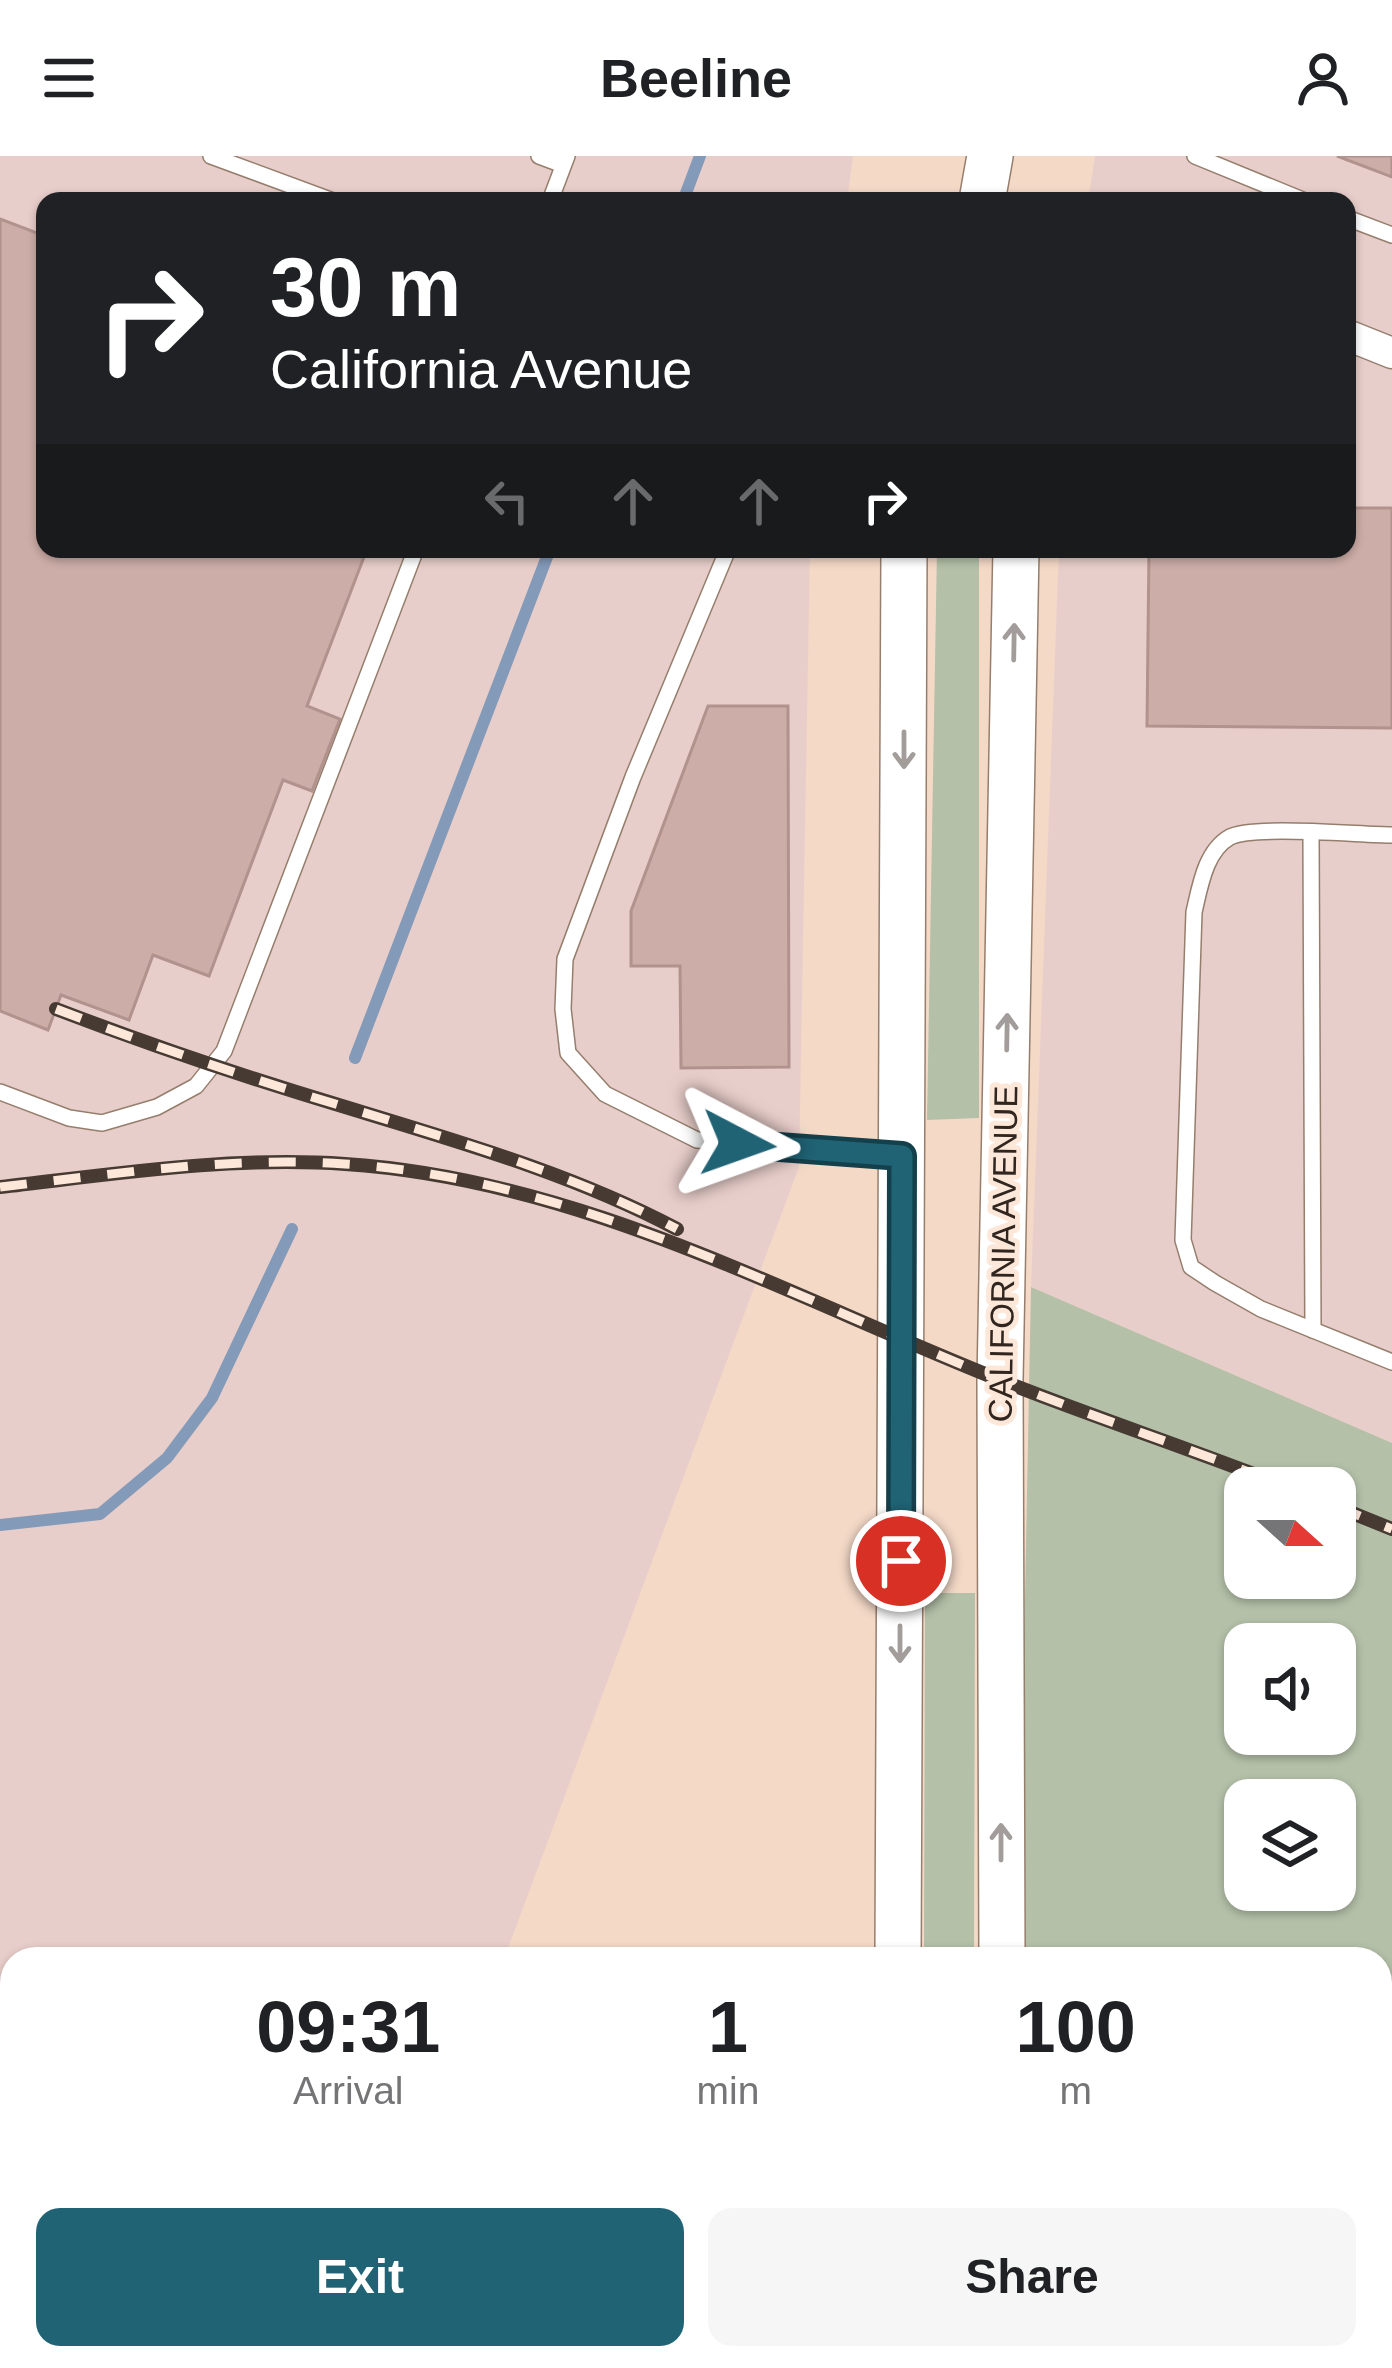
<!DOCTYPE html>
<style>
:root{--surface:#fff;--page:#f6f6f6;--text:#202124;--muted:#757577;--accent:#1f6375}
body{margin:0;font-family:Helvetica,sans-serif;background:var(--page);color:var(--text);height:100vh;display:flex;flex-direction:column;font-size:45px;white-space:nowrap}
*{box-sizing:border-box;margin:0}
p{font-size:39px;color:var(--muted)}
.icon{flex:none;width:66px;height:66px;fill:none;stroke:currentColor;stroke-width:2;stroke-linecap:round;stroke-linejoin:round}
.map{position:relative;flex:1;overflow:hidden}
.details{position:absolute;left:0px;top:1791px;width:1392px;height:423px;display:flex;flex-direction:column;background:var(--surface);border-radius:36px 36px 0 0;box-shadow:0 3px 9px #0004}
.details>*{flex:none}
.hud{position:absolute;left:36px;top:36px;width:1320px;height:366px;border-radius:24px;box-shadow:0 3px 9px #0004;background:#202124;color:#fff;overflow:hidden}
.needle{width:78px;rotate:111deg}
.tools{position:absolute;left:1224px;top:1311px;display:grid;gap:24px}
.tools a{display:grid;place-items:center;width:132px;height:132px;border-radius:24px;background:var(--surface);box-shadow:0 3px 9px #0004;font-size:60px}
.pin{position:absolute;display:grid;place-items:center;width:102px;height:102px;color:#fff;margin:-51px;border:6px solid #fff;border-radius:50%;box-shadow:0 3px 12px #0007}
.me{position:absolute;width:132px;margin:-66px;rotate:94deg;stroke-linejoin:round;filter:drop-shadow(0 0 9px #0008)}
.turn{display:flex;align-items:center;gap:42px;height:252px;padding:0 36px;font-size:54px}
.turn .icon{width:156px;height:156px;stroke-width:2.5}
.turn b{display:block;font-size:84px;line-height:102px}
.lanes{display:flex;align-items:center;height:114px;padding:0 36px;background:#0003;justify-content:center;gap:60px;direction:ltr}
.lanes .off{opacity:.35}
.eta{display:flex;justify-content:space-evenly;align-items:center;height:204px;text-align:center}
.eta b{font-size:72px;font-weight:700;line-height:84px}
.action{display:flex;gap:24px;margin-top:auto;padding:24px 36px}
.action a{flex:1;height:138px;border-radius:24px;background:var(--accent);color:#fff;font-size:48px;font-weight:700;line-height:138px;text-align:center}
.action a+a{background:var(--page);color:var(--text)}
header{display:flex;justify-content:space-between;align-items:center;height:156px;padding:0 36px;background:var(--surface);font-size:54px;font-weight:700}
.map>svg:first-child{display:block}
.industrial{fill:#e8ceca}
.green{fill:#b4c0a8;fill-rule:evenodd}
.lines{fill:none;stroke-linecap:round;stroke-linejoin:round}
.stream{stroke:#849ab9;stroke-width:12}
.building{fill:#cdada7;stroke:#b2928d;stroke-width:3}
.service-casing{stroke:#967e6d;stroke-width:18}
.minor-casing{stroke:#967e6d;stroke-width:33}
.secondary-casing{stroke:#967e6d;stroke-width:48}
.service{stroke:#fff;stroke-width:15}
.minor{stroke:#fff;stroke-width:30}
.secondary{stroke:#fff;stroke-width:45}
.rail-casing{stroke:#463a32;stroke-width:14}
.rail{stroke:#fde7d9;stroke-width:9;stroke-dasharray:27;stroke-linecap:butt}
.oneway{stroke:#a29d9a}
.route-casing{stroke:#14404c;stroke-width:30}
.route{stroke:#1f6375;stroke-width:21}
.labels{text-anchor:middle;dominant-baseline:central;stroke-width:10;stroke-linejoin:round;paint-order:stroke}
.street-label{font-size:33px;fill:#30261f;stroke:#fde7d9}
</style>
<header><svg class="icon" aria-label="menu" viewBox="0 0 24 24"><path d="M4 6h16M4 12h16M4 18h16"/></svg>Beeline<svg class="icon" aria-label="person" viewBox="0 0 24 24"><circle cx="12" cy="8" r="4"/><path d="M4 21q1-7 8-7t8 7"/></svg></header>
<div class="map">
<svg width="1392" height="2212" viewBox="0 0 1392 2212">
<rect width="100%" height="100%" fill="#f4d9c7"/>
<g class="industrial">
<path d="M0,0H853L847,45H45V393H810L799,1011L504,1803H12V2202H355L352,2212H0Z"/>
<path d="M1095,0H1392V1287L1031,1131L1059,393H1347V45H1088Z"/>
</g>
<g class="green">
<path d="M937,393H979V962L927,964Z"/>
<path d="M1031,1131L1392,1287V2212H1010V2202H1380V1803H1018ZM1245,1332H1335V1422H1245ZM1245,1488H1335V1578H1245ZM1245,1644H1335V1734H1245Z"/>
<path d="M925,1437H975L974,1803H924Z"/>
</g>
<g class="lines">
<g class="stream">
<path d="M683,45L700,0"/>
<path d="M355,902L550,393"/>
<path d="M0,1369L100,1358L167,1302L212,1242L292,1073"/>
</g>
</g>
<g class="building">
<path d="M1337,0H1392V21Z"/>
<path d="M0,63L45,80V393H367L307,550L340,563L312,635L283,624L209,820L153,799L129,864L61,839L48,874L0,855Z"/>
<path d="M1347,352H1392V572L1147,570L1149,393H1347Z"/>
<path d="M708,550H788L789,911L681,912L680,810H631V755Z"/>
<path d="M0,2100L12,2105V2202H119L115,2212H0Z"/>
</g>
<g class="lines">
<defs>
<g id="service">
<path d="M211,0L333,45"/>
<path d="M539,0L563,9"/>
<path d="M1195,0L1305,45"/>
<path d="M550,45L567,0"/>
<path d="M1347,62L1392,79"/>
<path d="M728,393L633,621L565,803L563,853L568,897L605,938L697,984L899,999"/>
<path d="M1311,679L1313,1174"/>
<path d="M1392,679C1360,679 1253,669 1230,681C1205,695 1200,731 1194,756L1183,1084L1191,1111L1215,1127L1261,1153L1392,1206"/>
<path d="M0,936L69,962L102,967L157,951L196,930L224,895L416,393"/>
<path d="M0,1884L12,1889"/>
<path d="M240,2212L243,2202"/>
</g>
<path id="minor" d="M1347,179L1392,197"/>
<g id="secondary">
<path d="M982,45L990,0"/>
<path d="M898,1803L904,393"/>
<path d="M1002,1803L1000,1224L1016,393"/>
<path d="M1002,2202V2212"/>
<path d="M893,2212V2202"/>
</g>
</defs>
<use href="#service" class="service-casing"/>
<use href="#minor" class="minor-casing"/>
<use href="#secondary" class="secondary-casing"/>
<use href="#service" class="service"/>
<use href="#minor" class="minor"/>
<use href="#secondary" class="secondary"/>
<defs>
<g id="rail">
<path d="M56,853C150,889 245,921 342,950C456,985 571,1017 677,1073"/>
<path d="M0,1031C115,1018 230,1000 345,1008C579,1023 786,1139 1000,1224C1096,1262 1194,1294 1290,1332"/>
<path d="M1335,1350L1392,1373"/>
</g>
</defs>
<use href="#rail" class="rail-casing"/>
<use href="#rail" class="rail"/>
</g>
<defs><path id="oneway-shaft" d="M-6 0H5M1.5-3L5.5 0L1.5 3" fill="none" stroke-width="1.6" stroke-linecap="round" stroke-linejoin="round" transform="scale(3)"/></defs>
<g class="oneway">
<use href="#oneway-shaft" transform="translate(1014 486) rotate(-89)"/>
<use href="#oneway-shaft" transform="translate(904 594) rotate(90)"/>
<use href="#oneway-shaft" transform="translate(1007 876) rotate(-89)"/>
<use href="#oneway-shaft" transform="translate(900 1488) rotate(90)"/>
<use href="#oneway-shaft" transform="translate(1001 1686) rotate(-90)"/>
</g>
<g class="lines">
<defs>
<path id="route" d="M738,988L902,1000L901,1405"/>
</defs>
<use href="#route" class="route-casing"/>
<use href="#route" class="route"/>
</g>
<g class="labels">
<g class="street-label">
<text transform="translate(1003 1098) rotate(-89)">CALIFORNIA AVENUE</text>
</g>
</g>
</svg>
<div class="tools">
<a><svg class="needle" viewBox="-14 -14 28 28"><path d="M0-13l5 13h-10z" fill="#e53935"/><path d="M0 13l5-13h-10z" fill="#757577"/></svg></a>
<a><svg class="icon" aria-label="sound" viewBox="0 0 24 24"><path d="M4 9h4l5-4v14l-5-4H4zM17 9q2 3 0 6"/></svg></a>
<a><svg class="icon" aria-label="layers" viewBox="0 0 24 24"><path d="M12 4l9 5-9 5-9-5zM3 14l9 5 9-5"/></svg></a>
</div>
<div class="pin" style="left:901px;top:1405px;background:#d93025"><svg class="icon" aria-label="arrive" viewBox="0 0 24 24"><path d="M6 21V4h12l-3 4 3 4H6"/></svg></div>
<svg class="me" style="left:738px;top:988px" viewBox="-20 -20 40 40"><path d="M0-17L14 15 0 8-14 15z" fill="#1f6375" stroke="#fff" stroke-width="4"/></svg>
<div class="hud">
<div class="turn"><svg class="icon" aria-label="right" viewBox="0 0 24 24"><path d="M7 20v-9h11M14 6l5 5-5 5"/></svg><div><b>30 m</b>California Avenue</div></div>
<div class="lanes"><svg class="icon off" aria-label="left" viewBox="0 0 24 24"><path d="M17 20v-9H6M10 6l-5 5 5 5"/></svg><svg class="icon off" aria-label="ahead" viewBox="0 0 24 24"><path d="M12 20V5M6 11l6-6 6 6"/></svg><svg class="icon off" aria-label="ahead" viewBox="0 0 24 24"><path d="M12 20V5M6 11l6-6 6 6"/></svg><svg class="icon" aria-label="right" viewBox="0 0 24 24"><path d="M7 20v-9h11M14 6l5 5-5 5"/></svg></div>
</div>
<section class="details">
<div class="eta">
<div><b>09:31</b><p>Arrival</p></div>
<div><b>1</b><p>min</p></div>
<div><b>100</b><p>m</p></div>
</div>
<div class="action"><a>Exit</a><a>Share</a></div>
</section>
</div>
